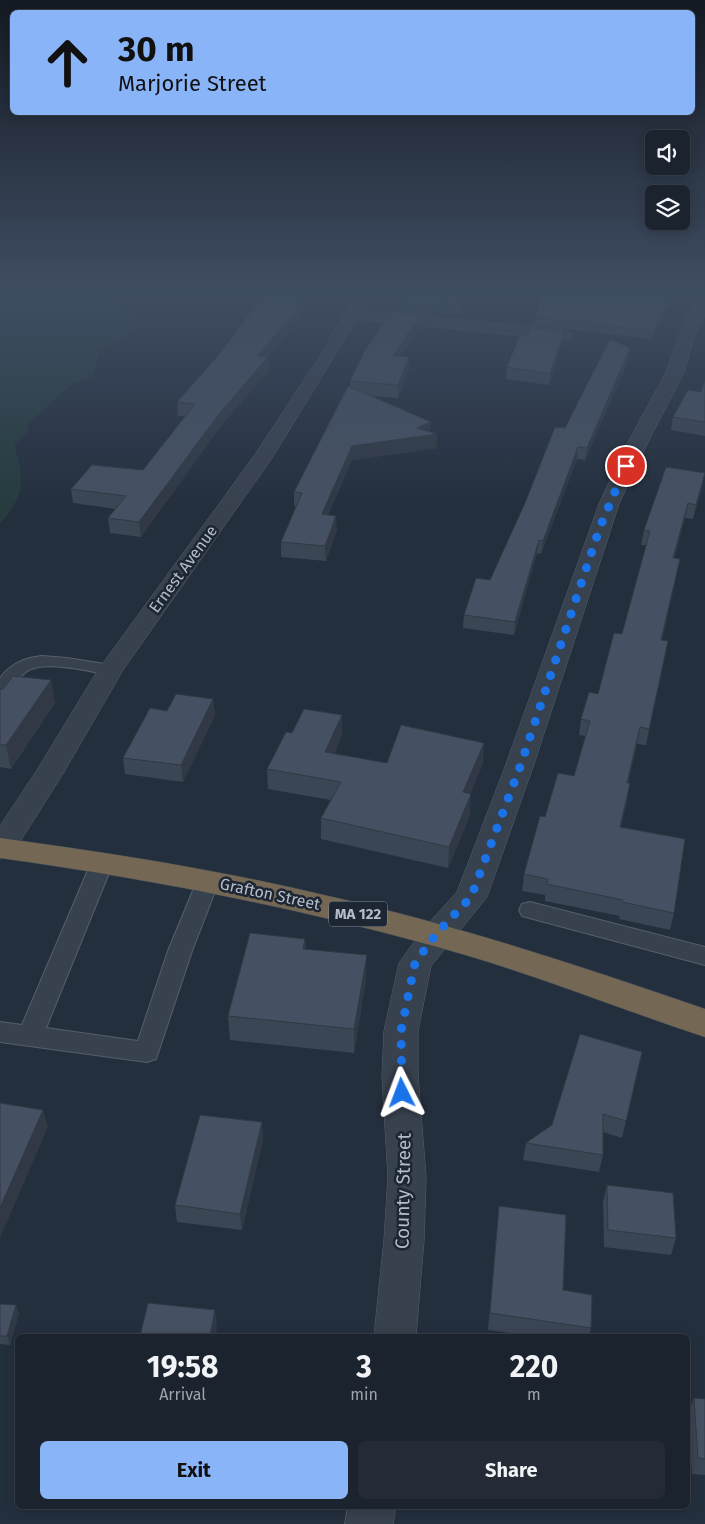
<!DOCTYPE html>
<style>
:root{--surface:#1b232e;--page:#242b36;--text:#f1f3f6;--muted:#a0a4aa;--line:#39404a;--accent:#8ab4f8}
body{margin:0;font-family:"Fira Sans",sans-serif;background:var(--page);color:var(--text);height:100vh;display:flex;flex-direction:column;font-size:19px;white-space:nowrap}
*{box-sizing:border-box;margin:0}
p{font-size:16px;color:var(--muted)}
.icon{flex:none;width:28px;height:28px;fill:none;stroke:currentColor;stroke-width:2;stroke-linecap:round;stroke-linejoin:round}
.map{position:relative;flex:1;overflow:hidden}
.drawer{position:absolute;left:15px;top:1334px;width:675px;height:175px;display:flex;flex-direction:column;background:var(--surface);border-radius:8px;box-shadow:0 2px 12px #0003,0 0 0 1px var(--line)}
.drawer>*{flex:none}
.hud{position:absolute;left:10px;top:10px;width:685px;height:105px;border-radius:8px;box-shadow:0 2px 12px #0003,0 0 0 1px var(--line);background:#8ab4f8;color:#111;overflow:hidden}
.tools{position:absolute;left:645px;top:130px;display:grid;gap:10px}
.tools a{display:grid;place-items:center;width:45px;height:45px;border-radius:8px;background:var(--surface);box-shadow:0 2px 12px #0003,0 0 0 1px var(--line);font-size:25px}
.pin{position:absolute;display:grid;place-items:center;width:42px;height:42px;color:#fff;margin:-21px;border:2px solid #fff;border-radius:50%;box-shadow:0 1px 5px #0007}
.me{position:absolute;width:55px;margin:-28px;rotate:357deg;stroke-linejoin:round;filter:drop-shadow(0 0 4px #0008)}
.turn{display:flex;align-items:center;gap:18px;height:105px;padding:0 25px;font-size:22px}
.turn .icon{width:65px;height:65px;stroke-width:2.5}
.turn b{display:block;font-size:35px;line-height:42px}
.eta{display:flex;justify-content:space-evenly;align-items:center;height:85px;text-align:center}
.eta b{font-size:30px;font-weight:700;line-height:35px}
.cta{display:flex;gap:10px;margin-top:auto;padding:10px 25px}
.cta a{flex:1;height:58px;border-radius:8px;background:var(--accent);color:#111;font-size:20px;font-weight:700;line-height:58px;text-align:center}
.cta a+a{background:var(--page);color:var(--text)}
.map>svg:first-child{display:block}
.green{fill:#263c3f}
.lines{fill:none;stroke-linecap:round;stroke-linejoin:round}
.lane-casing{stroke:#565f6c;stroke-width:2}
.street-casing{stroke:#565f6c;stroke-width:1}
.highway-casing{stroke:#434c59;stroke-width:1}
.lane{fill:#38414e;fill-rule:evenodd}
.street{fill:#38414e;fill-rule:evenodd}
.highway{fill:#746855;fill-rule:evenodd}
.wall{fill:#3b4654}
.shaded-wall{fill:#303945}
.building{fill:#455162;stroke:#303945}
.route{stroke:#1a73e8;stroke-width:9;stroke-dasharray:0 16.2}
.labels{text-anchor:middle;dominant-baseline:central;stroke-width:5;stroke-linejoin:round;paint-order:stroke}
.shield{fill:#1d2633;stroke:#878f9c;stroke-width:1}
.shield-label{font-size:15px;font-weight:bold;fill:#b4bcc9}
.street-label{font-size:16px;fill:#b4bcc9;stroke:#1d2633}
.near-street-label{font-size:19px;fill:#b4bcc9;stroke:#1d2633}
</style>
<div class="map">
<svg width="705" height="1524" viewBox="0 0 705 1524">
<rect width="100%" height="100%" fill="#242f3e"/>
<path class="green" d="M0,291H146L124,298L118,303L130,313L138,324L136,329L100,351L94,372L90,377L72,384L27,425L28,431L15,444C16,456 21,468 21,478C22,495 12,512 0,523Z"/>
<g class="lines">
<defs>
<g id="lane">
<path d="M42,656L67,658L111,665L117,666L120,670L117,674L111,675C90,672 44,659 26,672C16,679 12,693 0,696V678C12,663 24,658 42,656Z"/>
<path d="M102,855L110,858L113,863L46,1028L138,1041L168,951L197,881L200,875L208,873L216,875L219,881L192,951L156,1059L147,1062L0,1042V1022L22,1025L91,863L94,858Z"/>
<path d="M530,902L705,947V965L522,916L519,910L522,904Z"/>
</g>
<g id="street">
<path d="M358,291H373L363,310L565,330L571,332L573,335L571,338L565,340L357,319L272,458L123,670L64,772L11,856L0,859V826L37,770L98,670L254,456L322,353Z"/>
<path d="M705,293V314L695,335L684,372L645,448L619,504L533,767L487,897L431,966L418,1031V1076L426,1177L424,1240L416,1336H374L384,1240L388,1177L382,1076L384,1031L399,963L425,927L457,892L505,767L599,504L625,448L666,372L679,335L697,298L700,295Z"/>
<path d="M348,1506H396L393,1524H345Z"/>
</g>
<path id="highway" d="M0,838C110,853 220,870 328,896C456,925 581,966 705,1009V1037C626,1011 549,980 469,956C315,911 159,880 0,858Z"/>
</defs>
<use href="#lane" class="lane-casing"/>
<use href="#street" class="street-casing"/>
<use href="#highway" class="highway-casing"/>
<use href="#lane" class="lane"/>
<use href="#street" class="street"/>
<use href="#highway" class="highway"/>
</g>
<g class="wall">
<path d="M267,291H313L314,297L287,334L268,357L269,370L220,427L141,537L110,533L108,518L116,509L73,503L71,489L143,470L185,416H178L177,402L216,358Z"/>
<path d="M408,291H469L459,314L430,312L428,315L400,312V302Z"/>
<path d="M677,291L652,339L534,325L535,317Z"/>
<path d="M420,327L401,357L409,370L398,398L371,396L431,422L430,432L437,434V448L352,460L328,515L337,530L326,561L281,557V542L296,506H294V492L350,387V381Z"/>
<path d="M564,331L562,342L549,385L506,379L507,367L528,335Z"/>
<path d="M629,359L585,460L577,459L541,554L537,553L514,635L463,628L464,615L490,580L565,428Z"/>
<path d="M705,380V436L671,430L673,417L701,392Z"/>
<path d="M702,487L693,519L685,518L674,558L680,559L662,640L665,657L646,745L637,744L628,783L627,800L621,827L674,913L670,930L619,919L620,916L545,901V895L522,891L524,874L545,817L574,776L586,736L579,735L581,719L598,694L622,634L646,545H641L644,530Z"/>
<path d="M51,680L55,703L11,769L0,767V689H3Z"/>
<path d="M213,699L215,715L183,782L125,774L123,758L167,711Z"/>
<path d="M292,733L342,735L334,754L387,763H483L470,794V815L448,868L321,839V818L331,800L268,789L267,769Z"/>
<path d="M305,939L306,949L366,979L354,1053L230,1040L228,1016Z"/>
<path d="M642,1052L622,1138L603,1132V1155L599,1172L523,1160L526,1143L552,1125Z"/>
<path d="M262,1122L263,1140L242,1230L177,1222L175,1205Z"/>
<path d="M607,1185L676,1238L671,1255L604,1247L603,1202Z"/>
<path d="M499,1206L563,1290L591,1328L589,1336H532L488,1330Z"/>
<path d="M0,1304L19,1313L10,1345L0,1344Z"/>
<path d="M694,1398L705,1399V1475L692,1474L688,1414Z"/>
</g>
<g class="shaded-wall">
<path d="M309,291H313L314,297L287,334L258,369L257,356Z"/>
<path d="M466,291H469L459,314L460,304Z"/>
<path d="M674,291H677L652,339L653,331Z"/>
<path d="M430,302V312L428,315V305Z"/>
<path d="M420,315V327L393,369V356Z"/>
<path d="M564,331L562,342L549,385L550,374Z"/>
<path d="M630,348L629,359L585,460L587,448Z"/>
<path d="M268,357L269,370L220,427L141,537L139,522L219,414Z"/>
<path d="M409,357V370L398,398V385Z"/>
<path d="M431,422L430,435L437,434V448L352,460L322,529V514L352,446L417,428Z"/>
<path d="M578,447L577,459L541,554L543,541Z"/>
<path d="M705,473L702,487L693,519L696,505Z"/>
<path d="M688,503L685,518L671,573L673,558Z"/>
<path d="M336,516L337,530L326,561L325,546Z"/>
<path d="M539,540L537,553L514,635L515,622Z"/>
<path d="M680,559L677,573L658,656L661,640Z"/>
<path d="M668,641L665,657L646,745L649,729Z"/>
<path d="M51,680L55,703L11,769L6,745Z"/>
<path d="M213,699L215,715L183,782L181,765Z"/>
<path d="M342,715V735L326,773L325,752Z"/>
<path d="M640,727L637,744L624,799L627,783Z"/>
<path d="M484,743L483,763L462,813L463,792Z"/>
<path d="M630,783L627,800L617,843L620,827Z"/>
<path d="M471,794L470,815L448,868L449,847Z"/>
<path d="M305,939L306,963L303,949Z"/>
<path d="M367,955L366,979L354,1053V1029Z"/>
<path d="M43,1110L48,1127L0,1238V1208Z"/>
<path d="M262,1122L263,1140L242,1230L240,1214Z"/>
<path d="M16,1305L19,1313L10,1345L7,1336Z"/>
<path d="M215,1310L217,1327L216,1336H210Z"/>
</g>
<g class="building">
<path d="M267,291H309L287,322L257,356L268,357L219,414L139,522L108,518L126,496L71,489L92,465L143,470L195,404L177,402L216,358Z"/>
<path d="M408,291H466L460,304L430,302L428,305L400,302Z"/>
<path d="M544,291H674L653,331L535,317Z"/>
<path d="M392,312L420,315L393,356L409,357L398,385L350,381L365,350Z"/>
<path d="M531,328L564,331L550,374L507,367L520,334L528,335Z"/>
<path d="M610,339L630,348L587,448L578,447L543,541L539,540L515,622L464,615L476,578L490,580L525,503L555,427L565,428Z"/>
<path d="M705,380V422L673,417L688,390L701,392Z"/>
<path d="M348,386L431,422L417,428L437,434L352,446L322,514L336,516L325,546L281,542L302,493L294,492Z"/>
<path d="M666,467L705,473L696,505L688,503L673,558L680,559L661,640L668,641L649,729L640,727L627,783H630L620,827L685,839L674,913L622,902L623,900L547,884L548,879L524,874L540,816L545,817L558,773L574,776L590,721L581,719L589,692L598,694L614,633L622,634L650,531L644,530Z"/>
<path d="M13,676L51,680L6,745H0V689H3Z"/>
<path d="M176,694L213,699L181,765L123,758L150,708L167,711Z"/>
<path d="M304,709L342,715L325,752L387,763L401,725L484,743L463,792L471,794L449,847L321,818L341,782L267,769L286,732L292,733Z"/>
<path d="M250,933L305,939L303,949L367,955L354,1029L228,1016Z"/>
<path d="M580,1034L642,1052L626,1121L603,1114V1155L526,1143L552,1125Z"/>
<path d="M0,1103L43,1110L0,1208Z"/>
<path d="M200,1115L262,1122L240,1214L175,1205Z"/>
<path d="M607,1185L673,1193L676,1238L608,1230Z"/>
<path d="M499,1206L566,1215L563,1290L592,1295L591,1328L490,1313Z"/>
<path d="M148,1303L215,1310L210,1336H140Z"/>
<path d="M0,1304L16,1305L7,1336H0Z"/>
<path d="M694,1398L705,1399V1459L698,1458Z"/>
</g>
<linearGradient id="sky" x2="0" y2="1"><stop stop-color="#141a22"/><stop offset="0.58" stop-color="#3f4d63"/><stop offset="1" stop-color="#3f4d63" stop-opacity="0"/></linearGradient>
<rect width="705" height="504" fill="url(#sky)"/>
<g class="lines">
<path class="route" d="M402,1093L401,1031L415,963L436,934L471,897L520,767L600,527L626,466"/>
</g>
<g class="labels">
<rect class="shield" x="329" y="901.5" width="58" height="25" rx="4"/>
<g class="shield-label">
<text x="358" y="914">MA 122</text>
</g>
<g class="street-label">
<text transform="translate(183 569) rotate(-54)">Ernest Avenue</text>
<text transform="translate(270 894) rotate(12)">Grafton Street</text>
</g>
<g class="near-street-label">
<text transform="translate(403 1191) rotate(-89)">County Street</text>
</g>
</g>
</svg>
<div class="tools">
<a><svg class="icon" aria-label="sound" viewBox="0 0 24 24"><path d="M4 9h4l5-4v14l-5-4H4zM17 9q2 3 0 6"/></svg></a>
<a><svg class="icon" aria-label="layers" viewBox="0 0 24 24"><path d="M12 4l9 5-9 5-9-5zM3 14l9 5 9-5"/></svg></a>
</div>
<div class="pin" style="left:626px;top:466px;background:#d93025"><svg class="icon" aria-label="arrive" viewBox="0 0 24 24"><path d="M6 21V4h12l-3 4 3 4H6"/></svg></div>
<svg class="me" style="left:402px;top:1093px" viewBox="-20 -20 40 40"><path d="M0-17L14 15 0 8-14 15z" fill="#1a73e8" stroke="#fff" stroke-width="4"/></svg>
<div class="hud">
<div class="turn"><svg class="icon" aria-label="ahead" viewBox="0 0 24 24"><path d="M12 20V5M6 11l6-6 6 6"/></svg><div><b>30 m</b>Marjorie Street</div></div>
</div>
<section class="drawer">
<div class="eta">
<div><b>19:58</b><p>Arrival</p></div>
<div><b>3</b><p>min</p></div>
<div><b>220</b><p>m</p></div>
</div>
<div class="cta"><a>Exit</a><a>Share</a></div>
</section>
</div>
